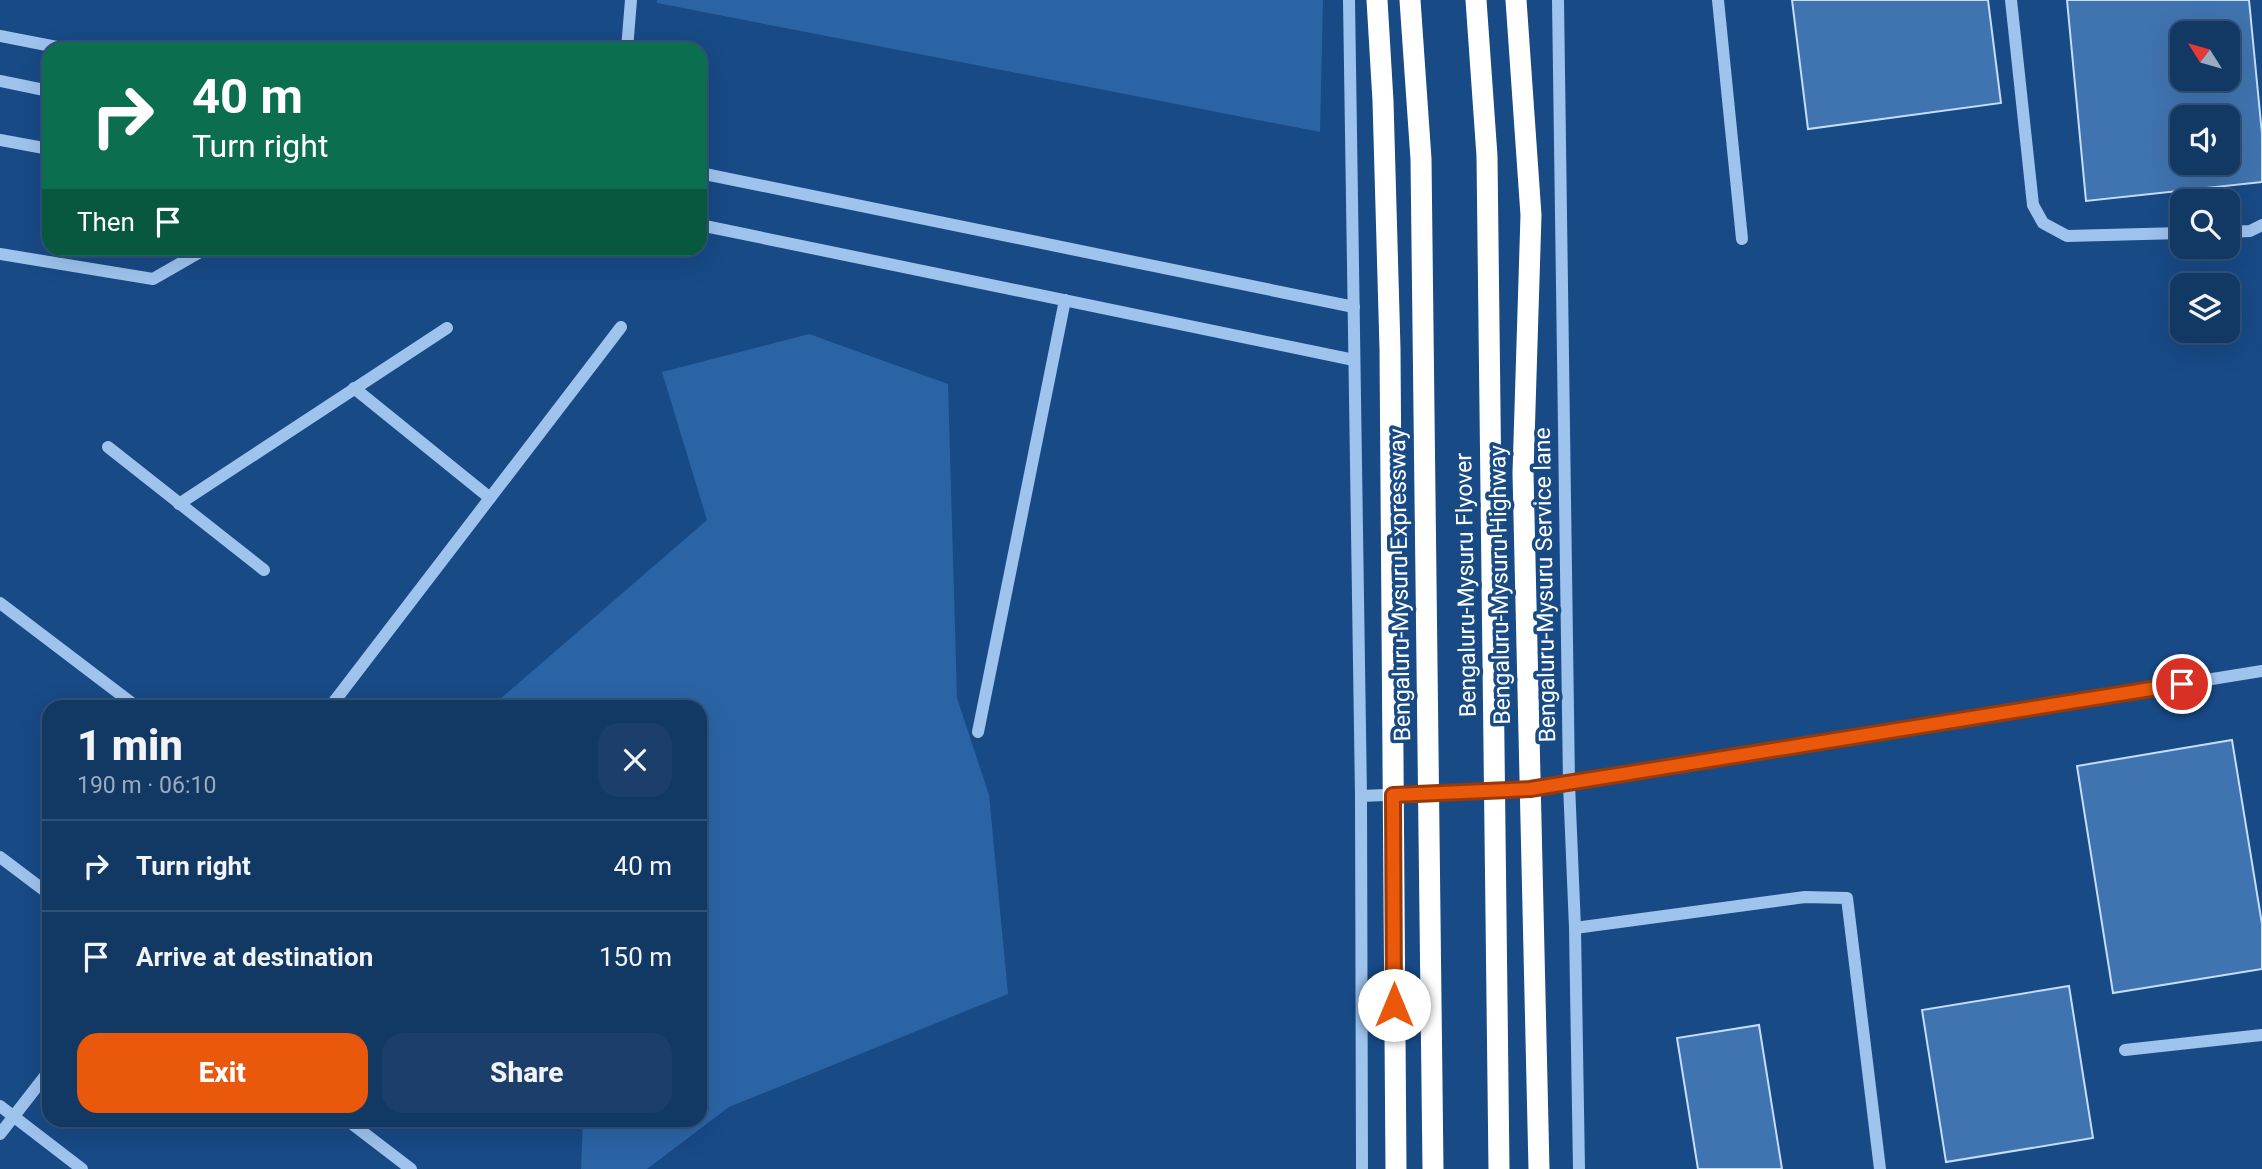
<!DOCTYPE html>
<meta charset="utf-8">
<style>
:root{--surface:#123864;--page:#1b3f6a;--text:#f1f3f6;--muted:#9cacbf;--line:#315278;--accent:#ea580c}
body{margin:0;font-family:Roboto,sans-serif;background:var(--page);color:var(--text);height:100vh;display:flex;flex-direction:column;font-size:26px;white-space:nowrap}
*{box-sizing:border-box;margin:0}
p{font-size:23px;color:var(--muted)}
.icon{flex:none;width:38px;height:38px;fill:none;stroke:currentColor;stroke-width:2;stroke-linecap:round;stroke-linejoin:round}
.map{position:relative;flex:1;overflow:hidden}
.sheet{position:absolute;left:42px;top:700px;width:665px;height:427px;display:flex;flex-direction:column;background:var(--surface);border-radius:21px;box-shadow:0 7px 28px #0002,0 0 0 2px var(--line)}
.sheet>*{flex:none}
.guide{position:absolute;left:42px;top:42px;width:665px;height:214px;border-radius:21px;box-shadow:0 7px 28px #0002,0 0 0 2px var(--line);background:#0b6e4f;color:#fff;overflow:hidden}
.needle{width:46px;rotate:307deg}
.controls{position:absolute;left:2170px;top:21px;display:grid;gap:14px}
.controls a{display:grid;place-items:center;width:70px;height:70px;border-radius:14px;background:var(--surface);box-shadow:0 7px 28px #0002,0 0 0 2px var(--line);font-size:35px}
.pin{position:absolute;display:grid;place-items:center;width:60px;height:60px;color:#fff;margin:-30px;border:4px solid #fff;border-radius:50%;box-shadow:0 2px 7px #0007}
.me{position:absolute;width:77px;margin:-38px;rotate:0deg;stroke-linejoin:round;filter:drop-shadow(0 0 5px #0008)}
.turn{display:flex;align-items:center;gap:24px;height:147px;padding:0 35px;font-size:32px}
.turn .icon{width:91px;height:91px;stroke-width:2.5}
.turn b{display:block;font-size:49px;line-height:60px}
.then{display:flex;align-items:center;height:66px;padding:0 35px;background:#0003;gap:14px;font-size:26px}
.round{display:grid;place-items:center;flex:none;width:74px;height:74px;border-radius:21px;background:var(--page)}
.overview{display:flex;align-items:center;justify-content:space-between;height:119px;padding:0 35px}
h1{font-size:42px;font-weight:800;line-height:52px}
.primary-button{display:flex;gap:14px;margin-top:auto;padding:14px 35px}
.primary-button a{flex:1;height:80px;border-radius:21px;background:var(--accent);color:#fff;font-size:28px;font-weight:800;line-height:80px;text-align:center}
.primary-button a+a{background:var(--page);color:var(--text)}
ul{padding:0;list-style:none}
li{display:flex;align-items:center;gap:21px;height:91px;padding:0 35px;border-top:2px solid var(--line)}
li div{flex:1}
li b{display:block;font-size:26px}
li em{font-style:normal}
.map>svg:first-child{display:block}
.green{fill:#2b64a5}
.building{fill:#4074b0;stroke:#c4ddfa;stroke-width:2;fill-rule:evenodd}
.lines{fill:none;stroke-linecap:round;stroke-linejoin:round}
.minor{stroke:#9ec3ed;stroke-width:12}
.highway{stroke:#fff;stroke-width:21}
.highway-bridge{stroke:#fff;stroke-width:21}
.route-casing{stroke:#983908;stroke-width:18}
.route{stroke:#ea580c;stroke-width:12}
.labels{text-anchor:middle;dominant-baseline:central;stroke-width:7;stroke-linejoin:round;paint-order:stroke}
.street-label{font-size:23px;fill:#fff;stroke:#184a86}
</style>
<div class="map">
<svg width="2262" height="1169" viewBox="0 0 2262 1169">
<rect width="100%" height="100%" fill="#184a86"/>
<g class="green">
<path d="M657,0H1323L1320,132L657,3Z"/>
<path d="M809,334L948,384L957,698L989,795L1008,994L729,1107L647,1169H581L583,1120H700V707H491L707,520L662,372Z"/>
</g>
<g class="building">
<path d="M1792,0H1988L2001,103L1808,129Z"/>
<path d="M2067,0H2249L2262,134V182L2086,201ZM2182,33H2228V79H2182ZM2182,117H2228V163H2182Z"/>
<path d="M2232,740L2262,924V969L2113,993L2077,766Z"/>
<path d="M2069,986L2093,1138L1946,1162L1922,1010Z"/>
<path d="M1759,1025L1782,1169H1698L1677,1038Z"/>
</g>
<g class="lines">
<g class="minor">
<path d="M1349,0L1361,796L1362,1169"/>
<path d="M1558,0L1569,784L1575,928L1579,1169"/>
<path d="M1718,0L1742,239"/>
<path d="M2011,0L2033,205L2043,223L2067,236L2182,233"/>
<path d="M0,36L67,49"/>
<path d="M627,49L631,0"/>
<path d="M0,81L49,91"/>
<path d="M0,140L49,149"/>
<path d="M700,173L1354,307"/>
<path d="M700,225L1354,360"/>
<path d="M2228,232L2250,231L2262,225"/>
<path d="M0,254L153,279L207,248"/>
<path d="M354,388L490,498"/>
<path d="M108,447L264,570"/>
<path d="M179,504L447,328"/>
<path d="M0,603L137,707"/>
<path d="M330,707L621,327"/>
<path d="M978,732L1065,300"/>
<path d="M1361,796L1530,789L2262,671"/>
<path d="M0,857L49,894"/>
<path d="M1575,928L1805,897L1847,898L1880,1169"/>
<path d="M2125,1050L2262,1035"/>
<path d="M0,1106L82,1169"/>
<path d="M347,1120L411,1169"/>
<path d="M0,1134L49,1071"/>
</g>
<g class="highway">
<path d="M1377,0L1383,101L1390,349L1396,1169"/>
<path d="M1516,0L1531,215L1523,473L1539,1169"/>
</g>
<g class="highway-bridge">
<path d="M1410,0L1421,159L1433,1169"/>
<path d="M1476,0L1487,156L1499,1169"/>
</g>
</g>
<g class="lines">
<defs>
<path id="route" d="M1394,1005L1393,795L1530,789L2182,684"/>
</defs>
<use href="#route" class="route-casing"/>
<use href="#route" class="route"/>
</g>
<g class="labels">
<g class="street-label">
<text transform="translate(1400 585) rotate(-91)">Bengaluru-Mysuru Expressway</text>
<text transform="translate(1466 585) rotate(-91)">Bengaluru-Mysuru Flyover</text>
<text transform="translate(1500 585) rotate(-91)">Bengaluru-Mysuru Highway</text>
<text transform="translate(1545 585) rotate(-91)">Bengaluru-Mysuru Service lane</text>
</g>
</g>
</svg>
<div class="controls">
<a><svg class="needle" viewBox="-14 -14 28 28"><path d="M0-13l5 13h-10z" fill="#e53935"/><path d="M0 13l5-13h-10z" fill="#9cacbf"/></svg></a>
<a><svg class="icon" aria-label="sound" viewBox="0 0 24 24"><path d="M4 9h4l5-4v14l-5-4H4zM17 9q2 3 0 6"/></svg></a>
<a><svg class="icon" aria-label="search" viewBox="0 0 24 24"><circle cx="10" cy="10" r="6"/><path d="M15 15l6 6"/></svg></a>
<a><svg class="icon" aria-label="layers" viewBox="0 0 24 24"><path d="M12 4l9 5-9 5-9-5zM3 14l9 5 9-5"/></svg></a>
</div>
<div class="pin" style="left:2182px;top:684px;background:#d93025"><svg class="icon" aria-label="arrive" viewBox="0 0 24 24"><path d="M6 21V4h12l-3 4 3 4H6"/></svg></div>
<svg class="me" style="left:1394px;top:1005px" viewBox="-20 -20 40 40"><circle r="19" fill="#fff"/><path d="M0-13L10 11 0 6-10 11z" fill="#ea580c"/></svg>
<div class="guide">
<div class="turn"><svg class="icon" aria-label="right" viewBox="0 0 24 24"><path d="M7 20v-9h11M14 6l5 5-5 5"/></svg><div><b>40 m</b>Turn right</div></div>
<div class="then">Then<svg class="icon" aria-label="arrive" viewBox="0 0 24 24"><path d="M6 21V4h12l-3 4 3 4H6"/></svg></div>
</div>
<section class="sheet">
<div class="overview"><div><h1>1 min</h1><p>190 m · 06:10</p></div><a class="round"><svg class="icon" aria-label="close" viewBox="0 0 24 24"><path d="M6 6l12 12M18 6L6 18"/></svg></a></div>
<ul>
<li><svg class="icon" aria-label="right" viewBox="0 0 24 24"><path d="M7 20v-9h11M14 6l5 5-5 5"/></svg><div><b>Turn right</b></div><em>40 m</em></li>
<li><svg class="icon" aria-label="arrive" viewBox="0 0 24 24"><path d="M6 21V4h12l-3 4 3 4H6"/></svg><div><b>Arrive at destination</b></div><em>150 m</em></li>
</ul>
<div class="primary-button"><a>Exit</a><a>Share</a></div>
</section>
</div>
